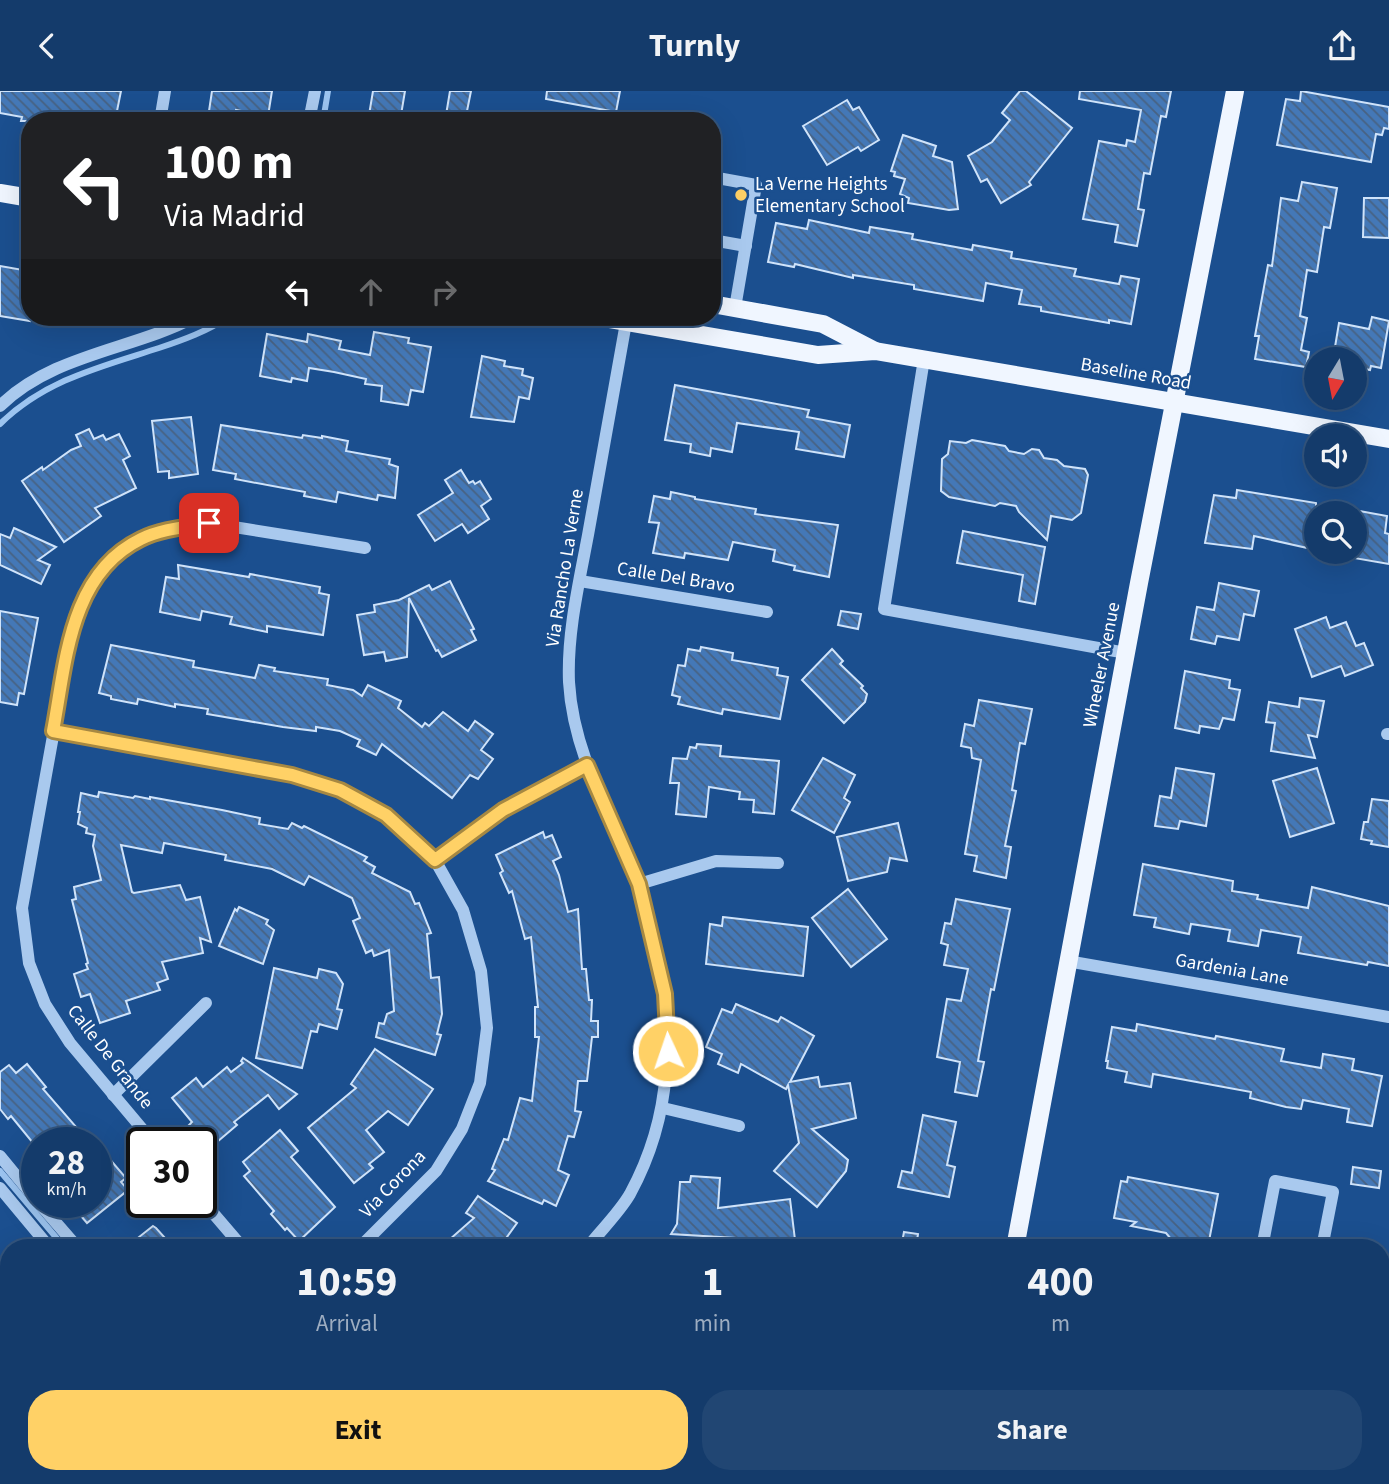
<!DOCTYPE html>
<style>
:root{--surface:#143b6b;--page:#214673;--text:#f1f3f6;--muted:#9dadc1;--line:#33557e;--accent:#ffd166}
body{margin:0;font-family:"Source Sans 3",sans-serif;background:var(--page);color:var(--text);height:100vh;display:flex;flex-direction:column;font-size:26px;white-space:nowrap}
*{box-sizing:border-box;margin:0}
p{font-size:23px;color:var(--muted)}
.icon{flex:none;width:38px;height:38px;fill:none;stroke:currentColor;stroke-width:2;stroke-linecap:round;stroke-linejoin:round}
.map{position:relative;flex:1;overflow:hidden}
.details{position:absolute;left:0px;top:1148px;width:1390px;height:245px;display:flex;flex-direction:column;background:var(--surface);border-radius:28px 28px 0 0;box-shadow:0 7px 28px #0002,0 0 0 2px var(--line)}
.details>*{flex:none}
.hud{position:absolute;left:21px;top:21px;width:700px;height:214px;border-radius:28px;box-shadow:0 7px 28px #0002,0 0 0 2px var(--line);background:#202124;color:#fff;overflow:hidden}
.needle{width:46px;rotate:190deg}
.fabs{position:absolute;left:1304px;top:256px;display:grid;gap:14px}
.fabs a{display:grid;place-items:center;width:63px;height:63px;border-radius:50%;background:var(--surface);box-shadow:0 7px 28px #0002,0 0 0 2px var(--line);font-size:35px}
.speed{position:absolute;left:21px;top:1036px;display:flex;gap:14px;font-size:35px;font-weight:700;text-align:center}
.speed>*{display:grid;place-content:center;width:91px;height:91px;border-radius:50%;background:var(--surface);box-shadow:0 7px 28px #0002,0 0 0 2px var(--line);line-height:1}
.speed small{font-size:18px;font-weight:400}
.speed .limit{border:4px solid #111;border-radius:10px;background:#fff;color:#111}
.pin{position:absolute;display:grid;place-items:center;width:60px;height:60px;color:#fff;margin:-30px;border-radius:14px;box-shadow:0 4px 10px #0006}
.me{position:absolute;width:77px;margin:-38px;rotate:357deg;stroke-linejoin:round;filter:drop-shadow(0 0 5px #0008)}
.turn{display:flex;align-items:center;gap:24px;height:147px;padding:0 28px;font-size:32px}
.turn .icon{width:91px;height:91px;stroke-width:2.5}
.turn b{display:block;font-size:49px;line-height:60px}
.lanes{display:flex;align-items:center;height:66px;padding:0 28px;background:#0003;justify-content:center;gap:35px;direction:ltr}
.lanes .off{opacity:.35}
.eta{display:flex;justify-content:space-evenly;align-items:center;height:119px;text-align:center}
.eta b{font-size:42px;font-weight:700;line-height:49px}
.action{display:flex;gap:14px;margin-top:auto;padding:14px 28px}
.action a{flex:1;height:80px;border-radius:28px;background:var(--accent);color:#111;font-size:28px;font-weight:700;line-height:80px;text-align:center}
.action a+a{background:var(--page);color:var(--text)}
header{display:flex;justify-content:space-between;align-items:center;height:91px;padding:0 28px;background:var(--surface);font-size:32px;font-weight:700}
.map>svg:first-child{display:block}
.lines{fill:none;stroke-linecap:round;stroke-linejoin:round}
.stream{stroke:#9cc4f0;stroke-width:6}
.building{fill:url(#building-back-hatch);stroke:#cfe3fa;stroke-width:2}
.minor{stroke:#a9c9ee;stroke-width:12}
.major{stroke:#f0f6ff;stroke-width:18}
.route-casing{stroke:#a68842;stroke-width:18}
.route{stroke:#ffd166;stroke-width:12}
.poi-dot{fill:#ffd166;stroke:#1b4f8f;stroke-width:2.5}
.labels{text-anchor:middle;dominant-baseline:central;stroke-width:5;stroke-linejoin:round;paint-order:stroke}
.poi-label{font-size:19px;fill:#fff;stroke:#1b4f8f;text-anchor:start}
.street-label{font-size:19px;fill:#fff;stroke:#1b4f8f}
</style>
<header><svg class="icon" aria-label="back" viewBox="0 0 24 24"><path d="M15 5l-7 7 7 7"/></svg>Turnly<svg class="icon" aria-label="share" viewBox="0 0 24 24"><path d="M12 15V3M7 8l5-5 5 5M5 13v7h14v-7"/></svg></header>
<div class="map">
<svg width="1389" height="1393" viewBox="0 0 1389 1393">
<defs>
<pattern id="building-back-hatch" width="6" height="6" patternUnits="userSpaceOnUse" patternTransform="scale(1.75)"><rect width="6" height="6" fill="#4478b7"/><path d="M-1 5l2 2M0 0l6 6M5-1l2 2" fill="none" stroke="#486282"/></pattern>
</defs>
<rect width="100%" height="100%" fill="#1b4f8f"/>
<g class="lines">
<g class="stream">
<path d="M323,30L328,0"/>
<path d="M0,333C45,289 100,276 159,257C183,249 208,240 228,226"/>
<path d="M0,1080L65,1157"/>
<path d="M257,1384L265,1393"/>
</g>
</g>
<g class="building">
<path d="M0,0H121L115,30H21L22,26L0,22Z"/>
<path d="M212,0H272L268,25L236,19L235,25L209,20Z"/>
<path d="M373,0H405L400,30H368Z"/>
<path d="M450,0H471L465,30H445Z"/>
<path d="M547,0H620L616,21L546,8Z"/>
<path d="M1020,0H1026L1072,37L1029,91L1031,94L1001,112L987,88L981,91L968,65L992,51L1010,29L1002,22Z"/>
<path d="M1080,0H1171L1166,26L1161,25L1150,83L1144,82L1138,118L1144,119L1137,155L1115,151L1118,134L1083,128L1099,50L1126,55L1127,49L1135,51L1141,19L1079,8Z"/>
<path d="M1301,0L1389,16V38L1384,37L1382,44L1376,43L1371,71L1277,54L1286,8L1300,10Z"/>
<path d="M847,9L853,19L859,16L879,49L861,60L858,56L827,74L803,35Z"/>
<path d="M903,44L936,55L933,65L952,71L958,118L949,119L908,112L909,107L900,103L905,88L894,85L895,81L891,80Z"/>
<path d="M1302,91L1337,97L1330,137L1324,136L1317,181L1307,179L1300,225L1307,227L1301,259L1309,261L1306,276L1255,268L1259,245H1255L1268,174L1272,175L1281,107L1298,110Z"/>
<path d="M1364,107H1389V147L1363,146Z"/>
<path d="M809,129L869,142L870,136L913,143L912,148L972,159L973,154L1012,161L1011,167L1076,178L1074,185L1119,193L1121,185L1139,188L1131,233L1109,229V232L1041,220V216L1019,213L1022,199L986,192L983,210L914,198V194L853,184V187L795,173L794,176L768,171L776,132L807,138Z"/>
<path d="M0,175L23,179L22,185L30,187V230L0,225Z"/>
<path d="M1372,226L1389,230L1381,277L1371,275L1370,279L1354,276V268H1333L1339,232L1369,238Z"/>
<path d="M374,241L409,247L408,252L431,256L423,301L411,299L408,314L381,310L382,295L365,293L366,288L334,281L309,277L307,290L292,287L291,291L260,285L267,243L307,251L308,243L341,250L339,258L370,264Z"/>
<path d="M482,265L505,270L504,275L523,278L522,284L533,287L529,308L519,306L514,331L471,326Z"/>
<path d="M675,294L809,319L807,326L850,334L844,366L796,358L799,341L737,332L732,361L711,357L710,365L690,361L691,353L665,349Z"/>
<path d="M191,326L198,383L169,387V380L158,381L152,330Z"/>
<path d="M221,334L302,347L303,344L322,347V345L348,350L346,360L390,368L389,373L398,376L395,407L378,404L377,409L338,401L336,411L304,405L305,401L235,388L236,383L213,379Z"/>
<path d="M89,338L94,348L103,344L106,349L119,343L130,365L123,369L136,397L95,417L101,425L64,451L22,390L42,376L43,379L71,359L81,355L76,344Z"/>
<path d="M972,349L1005,355L1009,360L1024,363L1032,358L1039,359L1044,367L1057,369L1064,375L1085,378L1088,384L1081,422L1072,429L1051,425L1047,449L1019,421L1016,415L1000,412L995,415L949,406L941,400L942,368L948,363L950,350L966,352Z"/>
<path d="M461,379L469,392L473,390L475,393L480,390L491,408L481,415L489,428L468,442L462,433L435,450L418,424L453,402L445,389Z"/>
<path d="M1237,399L1316,412V459L1254,445L1252,458L1205,452L1214,404L1236,407Z"/>
<path d="M671,401L695,406V408L756,418L755,423L838,434L829,486L794,479L795,475L773,470L775,459L733,451L728,469L685,462L684,467L653,462L659,432L649,431L654,405L670,408Z"/>
<path d="M1354,419L1387,425L1385,442L1389,443V473L1354,467Z"/>
<path d="M14,437L56,456L38,469L50,474L41,493L0,474V443L10,447Z"/>
<path d="M963,440L1045,456L1035,513L1019,510L1023,484L957,472Z"/>
<path d="M178,474L249,486L250,483L320,496L319,502L329,504L323,544L267,535V541L230,533L232,526L202,520L200,529L160,521L166,486L179,488Z"/>
<path d="M450,490L474,538L471,539L476,549L442,566L438,559L436,560L409,507L407,566L386,570L384,561L364,564L357,524L375,521L374,514L399,509L429,494L432,499Z"/>
<path d="M1219,492L1259,500L1254,525L1244,523L1239,549L1217,545L1215,553L1191,548L1197,516L1214,519Z"/>
<path d="M0,520L38,527L24,603L19,602L17,614L0,611Z"/>
<path d="M841,520L861,523L858,538L838,534Z"/>
<path d="M1326,526L1330,537L1346,531L1356,555L1364,552L1373,574L1345,585L1341,575L1312,586L1295,538Z"/>
<path d="M111,554L194,570L193,576L255,587L259,574L275,577L274,580L328,588L327,594L353,599L362,605L368,594L401,610L398,617L422,636L425,632L429,635L443,621L468,640L475,630L493,643L481,659L493,668L478,688L470,684L452,707L382,653L376,664L357,655L360,649L340,640L316,636V640L283,636L207,623L208,618L175,613V616L138,608L137,613L111,608V605L99,602Z"/>
<path d="M701,556L733,562L732,569L778,577L777,584L788,586L780,628L723,618L722,623L678,613L680,606L672,604L678,574L685,575L688,558L700,560Z"/>
<path d="M832,558L843,570L840,573L863,595L861,597L867,603L865,611L844,632L802,589Z"/>
<path d="M1185,580L1230,589L1229,597L1240,599L1234,629L1223,627L1219,638L1200,635L1199,642L1175,637Z"/>
<path d="M1300,607L1324,610L1317,646L1308,644L1315,667L1271,660L1275,632L1266,631L1269,611L1299,616Z"/>
<path d="M979,609L1032,618L1025,653L1020,652L1012,699L1016,700L1005,755L1011,756L1006,787L974,780L977,765L965,763L981,669L972,667L971,657L961,655L965,633L974,635Z"/>
<path d="M697,653L721,655L720,665L779,670L774,723L753,721L754,709L739,708L740,701L709,696L706,726L676,723L679,692H670L673,667L687,668L690,656L696,657Z"/>
<path d="M823,667L855,684L844,707L850,711L834,742L792,719Z"/>
<path d="M1176,677L1214,683L1206,735L1180,730L1178,738L1155,735L1160,705L1171,707Z"/>
<path d="M1317,677L1334,732L1290,746L1273,690Z"/>
<path d="M99,701L133,707L135,705L150,708V706L222,719L260,727L259,733L288,738L292,732L302,737L304,735L367,766L364,770L375,776L372,782L410,801L415,813L419,812L431,842L427,843L431,887L439,886L442,923L437,943L441,944L435,964L376,946L379,932L384,933L387,923L394,920L389,859L374,865L372,859L366,862L353,830L360,827L352,807L309,785L304,794L272,778L225,769L226,764L164,752L162,762L121,754L132,801L134,802L180,794L186,809L200,806L211,851L200,847L203,862L162,871L168,888L157,892L160,899L126,910L130,922L100,932L90,903L81,906L74,883L88,878L86,873L88,872L72,809L76,808L74,796L101,789L93,755L95,744L86,742L87,737L78,733L80,721H78L81,702L98,706Z"/>
<path d="M1372,708L1389,710V756L1371,753L1372,750L1361,748L1364,731H1368Z"/>
<path d="M898,732L907,770L890,767L887,781L848,790L837,746Z"/>
<path d="M543,741L545,747L552,744L561,766L553,770L559,784L568,821L578,818L582,878H586L589,909H592L591,930H598V946H592L587,990H578L575,1020L581,1021L574,1046L568,1045L558,1079L569,1084L556,1115L544,1109L542,1113L488,1090L495,1079L492,1078L504,1048L508,1049L520,1007L532,1010L539,946H535V916H538L531,846L525,848L512,800L509,802L500,782L503,780L496,764Z"/>
<path d="M1143,773L1233,790L1232,800L1258,804L1257,808L1308,817L1312,796L1389,815V875L1368,871L1367,874L1298,862L1301,846L1261,839L1258,855L1228,850L1230,839L1191,833L1189,843L1154,836L1156,827L1134,824Z"/>
<path d="M848,798L887,848L851,876L812,827Z"/>
<path d="M956,808L1010,818L994,899L991,898L978,970L984,971L977,1005L955,1001L960,971L937,966L947,908L961,910L968,878L944,874L948,854L941,852L945,832L951,833Z"/>
<path d="M239,816L268,829L266,833L274,839L263,873L219,855L235,818L237,820Z"/>
<path d="M723,826L808,836L803,885L706,873L710,833L722,835Z"/>
<path d="M274,877L317,887L319,878L336,882L343,893L337,918L342,919L337,938L319,933L317,941L311,940L302,977L256,967Z"/>
<path d="M736,913L778,931L781,926L814,945L790,991L818,986L820,996L850,992L856,1027L812,1038L848,1069L846,1080L817,1116L774,1080L799,1052L788,994L786,998L741,973L738,982L718,973L722,963L706,956L722,918L732,922Z"/>
<path d="M1137,933L1215,948L1216,945L1284,958L1281,970L1321,977L1323,963L1354,968L1352,979L1382,985L1372,1035L1347,1031L1349,1018L1303,1009L1301,1018L1286,1016L1250,1007L1251,1001L1153,983L1151,996L1125,991L1127,981L1107,977L1108,970H1106L1112,936L1136,940Z"/>
<path d="M375,958L433,998L408,1034L388,1020L366,1039L384,1061L369,1073L373,1077L354,1092L308,1037L356,997L351,993Z"/>
<path d="M243,967L297,1003L279,1018L268,1004L234,1031L237,1034L217,1051L213,1045L201,1055V1052H198L186,1037L192,1031L172,1007L196,987L203,996L227,976L231,981L243,972L241,970Z"/>
<path d="M27,973L46,996L43,998L77,1037L75,1040L85,1052H33L11,1025L8,1028L0,1018V981L9,974L16,982Z"/>
<path d="M923,1024L956,1031L947,1074L955,1076L949,1106L898,1096L902,1080L912,1082Z"/>
<path d="M280,1039L298,1060L291,1066L335,1116L299,1150L287,1137L285,1139L271,1123L274,1120L244,1085L250,1080L243,1071Z"/>
<path d="M107,1065L126,1087L121,1091L128,1099L87,1132L69,1111H96V1075Z"/>
<path d="M1353,1076L1381,1080L1379,1097L1351,1093Z"/>
<path d="M691,1085L720,1087L718,1117L790,1108L796,1157H737L736,1147L671,1143L677,1133L680,1091H690Z"/>
<path d="M1128,1086L1218,1103L1209,1150L1200,1148L1189,1156L1176,1154L1166,1142L1131,1135L1136,1131L1114,1127L1121,1090L1127,1091Z"/>
<path d="M478,1105L517,1132L499,1157H440L474,1127L466,1122Z"/>
<path d="M153,1135L156,1137L174,1157H149L139,1146Z"/>
<path d="M904,1141L918,1143L916,1157H901Z"/>
</g>
<g class="lines">
<g class="minor">
<path d="M160,30L165,0"/>
<path d="M309,30L315,0"/>
<path d="M712,86L756,94L735,217"/>
<path d="M712,149L746,155"/>
<path d="M924,268L884,518L1126,562"/>
<path d="M0,315C53,263 132,259 195,226"/>
<path d="M580,490L767,521"/>
<path d="M53,641L292,684L340,700L386,724L435,769L463,819L481,880L487,937L480,992L462,1038L436,1080L359,1157"/>
<path d="M1387,643H1389"/>
<path d="M435,769L503,719L587,674"/>
<path d="M639,793L716,770L778,772"/>
<path d="M1067,870L1389,926"/>
<path d="M113,1004L206,912"/>
<path d="M663,1017L739,1035"/>
<path d="M154,1052L70,952L45,913L29,872L22,817L73,534L88,498L108,472L140,448L168,439L209,432L365,457"/>
<path d="M0,1065L37,1110"/>
<path d="M0,1097L50,1157"/>
<path d="M201,1108L243,1157"/>
<path d="M38,1111L78,1157"/>
<path d="M587,1157C601,1139 619,1122 630,1103C674,1022 673,944 655,856C651,835 646,811 638,790C611,725 573,663 569,591C567,542 579,492 588,444C601,372 614,299 627,226"/>
<path d="M1262,1157L1275,1090L1333,1101L1322,1157"/>
<path d="M0,1305L9,1315"/>
<path d="M66,1384L73,1393"/>
<path d="M240,1384L247,1393"/>
<path d="M271,1384L278,1393"/>
<path d="M435,1384L442,1393"/>
<path d="M1136,1384L1183,1393"/>
<path d="M326,1393L335,1384"/>
<path d="M1277,1393L1279,1384"/>
</g>
<g class="major">
<path d="M0,102L30,107"/>
<path d="M712,213L823,233L875,260"/>
<path d="M597,226L818,264L875,260L1389,348"/>
<path d="M1015,1157L1139,492L1235,0"/>
<path d="M972,1393L973,1384"/>
</g>
</g>
<g class="lines">
<defs>
<path id="route" d="M209,432C186,436 161,438 141,448C69,483 66,572 53,640L292,684L340,699L386,724L435,769L503,719L587,674L639,793L665,903L668,960"/>
</defs>
<use href="#route" class="route-casing"/>
<use href="#route" class="route"/>
</g>
<circle class="poi-dot" cx="741" cy="104" r="7"/>
<g class="labels">
<g class="poi-label">
<text x="755" y="93">La Verne Heights<tspan x="755" dy="22">Elementary School</tspan></text>
</g>
<g class="street-label">
<text transform="translate(1136 283) rotate(10)">Baseline Road</text>
<text transform="translate(565 477) rotate(-81)">Via Rancho La Verne</text>
<text transform="translate(676 487) rotate(9)">Calle Del Bravo</text>
<text transform="translate(1102 574) rotate(-79)">Wheeler Avenue</text>
<text transform="translate(1232 879) rotate(10)">Gardenia Lane</text>
<text transform="translate(110 966) rotate(52)">Calle De Grande</text>
<text transform="translate(393 1093) rotate(-46)">Via Corona</text>
</g>
</g>
</svg>
<div class="fabs">
<a><svg class="needle" viewBox="-14 -14 28 28"><path d="M0-13l5 13h-10z" fill="#e53935"/><path d="M0 13l5-13h-10z" fill="#9dadc1"/></svg></a>
<a><svg class="icon" aria-label="sound" viewBox="0 0 24 24"><path d="M4 9h4l5-4v14l-5-4H4zM17 9q2 3 0 6"/></svg></a>
<a><svg class="icon" aria-label="search" viewBox="0 0 24 24"><circle cx="10" cy="10" r="6"/><path d="M15 15l6 6"/></svg></a>
</div>
<div class="speed"><div>28<small>km/h</small></div><div class="limit">30</div></div>
<div class="pin" style="left:209px;top:432px;background:#d93025"><svg class="icon" aria-label="arrive" viewBox="0 0 24 24"><path d="M6 21V4h12l-3 4 3 4H6"/></svg></div>
<svg class="me" style="left:668px;top:960px" viewBox="-20 -20 40 40"><circle r="17" fill="#ffd166" stroke="#fff" stroke-width="3"/><path d="M0-11L8 9 0 5-8 9z" fill="#fff"/></svg>
<div class="hud">
<div class="turn"><svg class="icon" aria-label="left" viewBox="0 0 24 24"><path d="M17 20v-9H6M10 6l-5 5 5 5"/></svg><div><b>100 m</b>Via Madrid</div></div>
<div class="lanes"><svg class="icon" aria-label="left" viewBox="0 0 24 24"><path d="M17 20v-9H6M10 6l-5 5 5 5"/></svg><svg class="icon off" aria-label="ahead" viewBox="0 0 24 24"><path d="M12 20V5M6 11l6-6 6 6"/></svg><svg class="icon off" aria-label="right" viewBox="0 0 24 24"><path d="M7 20v-9h11M14 6l5 5-5 5"/></svg></div>
</div>
<section class="details">
<div class="eta">
<div><b>10:59</b><p>Arrival</p></div>
<div><b>1</b><p>min</p></div>
<div><b>400</b><p>m</p></div>
</div>
<div class="action"><a>Exit</a><a>Share</a></div>
</section>
</div>
